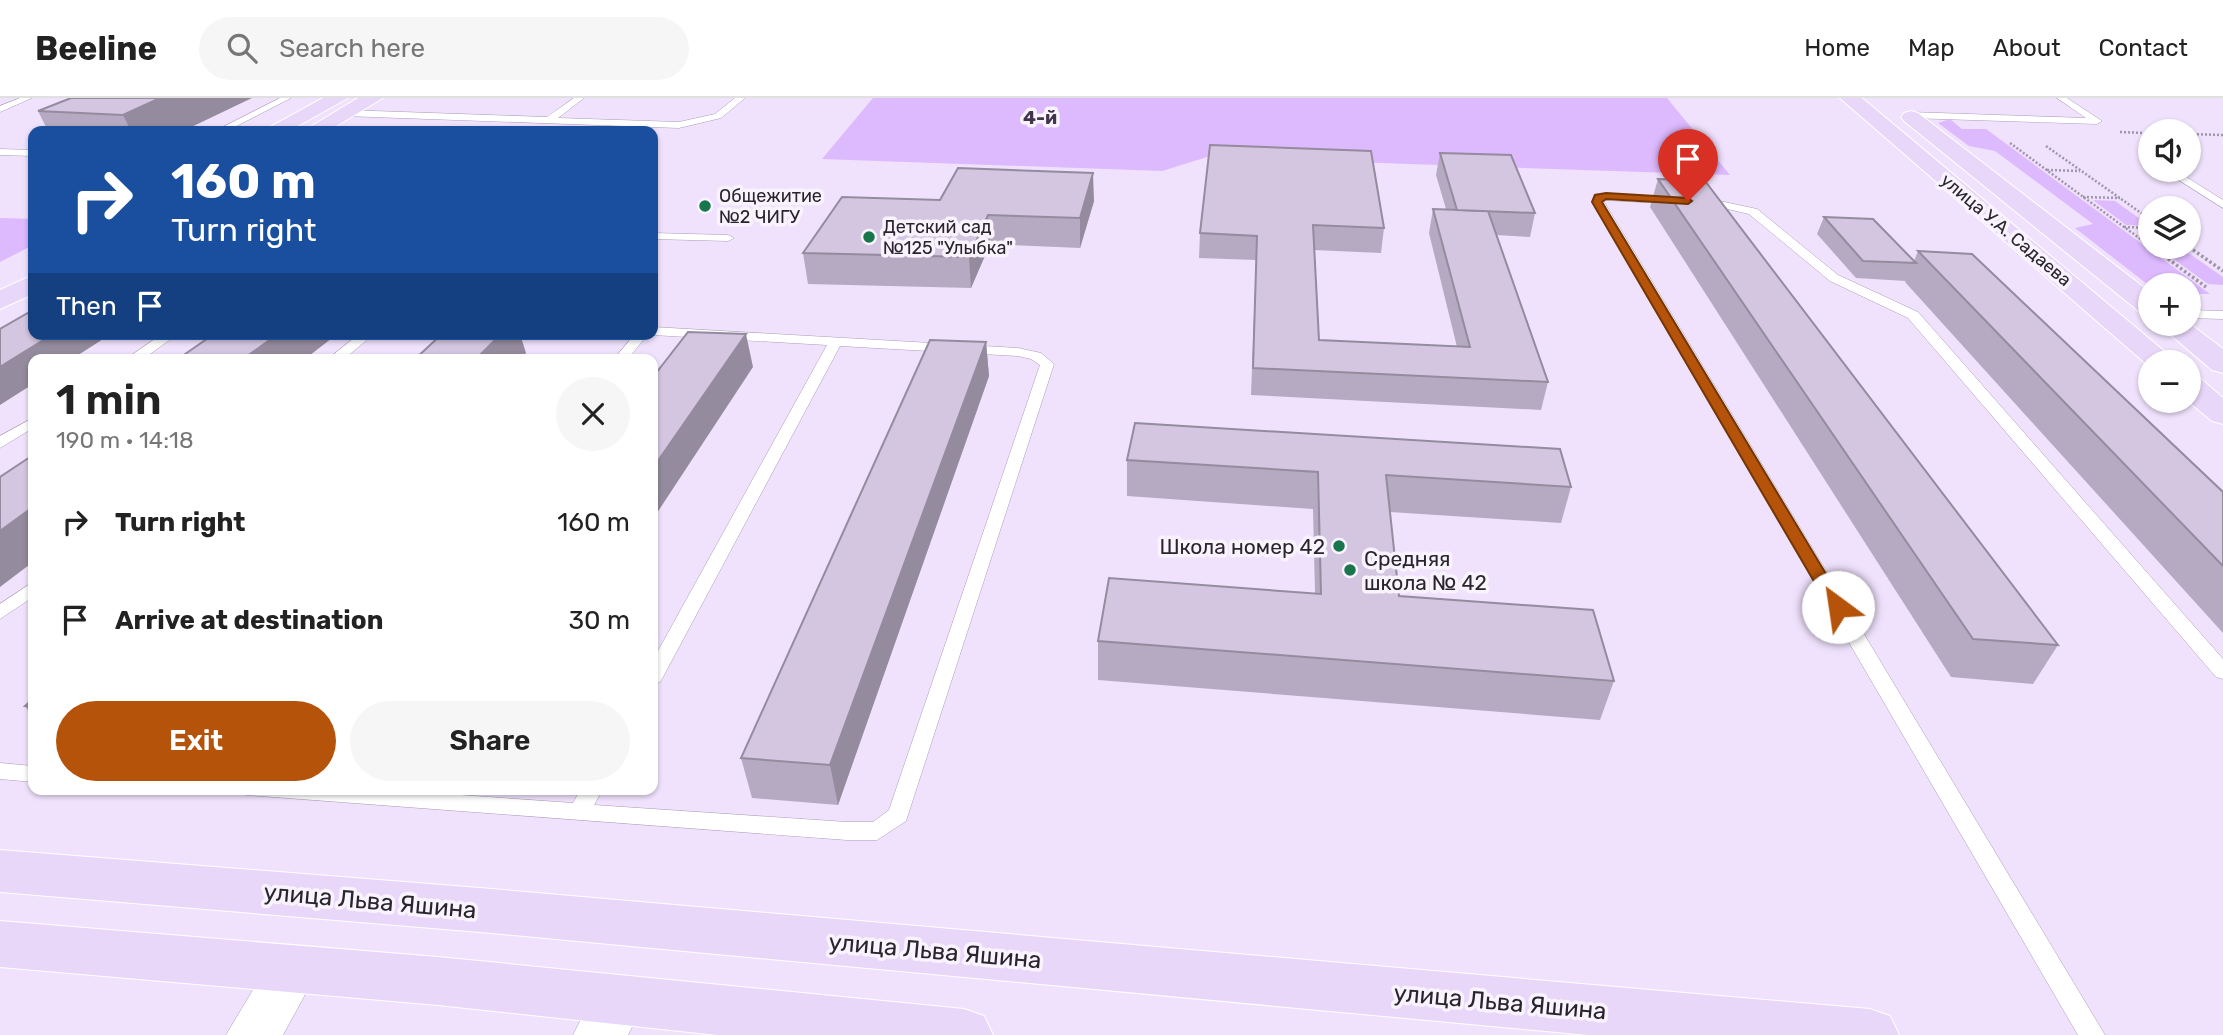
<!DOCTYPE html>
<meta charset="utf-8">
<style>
:root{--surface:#fff;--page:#f6f6f6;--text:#222;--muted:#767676;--line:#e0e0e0;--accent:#b45309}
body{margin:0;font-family:Rubik,sans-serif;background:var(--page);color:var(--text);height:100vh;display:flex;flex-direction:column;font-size:26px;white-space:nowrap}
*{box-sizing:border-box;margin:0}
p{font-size:23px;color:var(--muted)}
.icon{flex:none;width:38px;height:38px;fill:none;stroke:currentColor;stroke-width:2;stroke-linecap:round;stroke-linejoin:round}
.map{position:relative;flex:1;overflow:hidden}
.sheet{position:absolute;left:28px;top:256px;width:630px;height:441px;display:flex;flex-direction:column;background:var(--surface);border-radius:14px;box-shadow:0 2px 5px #0004}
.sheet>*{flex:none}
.hud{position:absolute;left:28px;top:28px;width:630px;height:214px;border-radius:14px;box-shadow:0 2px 5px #0004;background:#1a4fa0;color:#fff;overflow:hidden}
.tools{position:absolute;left:2138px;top:21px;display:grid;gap:14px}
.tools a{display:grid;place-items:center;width:63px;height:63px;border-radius:50%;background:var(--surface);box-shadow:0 2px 5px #0004;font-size:35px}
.pin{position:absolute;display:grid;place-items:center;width:60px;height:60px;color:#fff;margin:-72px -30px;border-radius:50% 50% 50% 0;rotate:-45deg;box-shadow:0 0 7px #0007}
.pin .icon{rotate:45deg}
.me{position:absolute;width:77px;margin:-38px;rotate:329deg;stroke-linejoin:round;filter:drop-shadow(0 0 5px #0008)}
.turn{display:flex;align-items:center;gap:24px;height:147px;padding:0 28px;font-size:32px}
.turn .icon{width:91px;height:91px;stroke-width:2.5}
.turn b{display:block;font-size:49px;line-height:60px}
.then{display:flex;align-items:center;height:66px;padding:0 28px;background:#0003;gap:14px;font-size:26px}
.round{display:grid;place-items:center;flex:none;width:74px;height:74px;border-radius:37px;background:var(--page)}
.overview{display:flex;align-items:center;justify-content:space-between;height:119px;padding:0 28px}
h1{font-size:42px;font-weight:600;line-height:52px}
.primary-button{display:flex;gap:14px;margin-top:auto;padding:14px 28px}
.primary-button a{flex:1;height:80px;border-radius:42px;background:var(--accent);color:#fff;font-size:28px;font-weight:600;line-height:80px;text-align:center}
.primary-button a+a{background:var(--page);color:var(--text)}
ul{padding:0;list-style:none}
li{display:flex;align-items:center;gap:21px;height:98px;padding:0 28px}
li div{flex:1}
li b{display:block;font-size:26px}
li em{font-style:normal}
header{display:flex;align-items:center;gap:42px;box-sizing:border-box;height:98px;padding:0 35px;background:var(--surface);border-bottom:2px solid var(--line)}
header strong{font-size:33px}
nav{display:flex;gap:38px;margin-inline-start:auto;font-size:24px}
.search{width:490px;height:63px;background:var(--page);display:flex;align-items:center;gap:18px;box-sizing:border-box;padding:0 24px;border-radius:38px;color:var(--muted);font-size:26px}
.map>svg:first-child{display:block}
.green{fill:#ddb9fe}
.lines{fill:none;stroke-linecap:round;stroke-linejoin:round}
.lane-casing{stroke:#aa9db7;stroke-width:1}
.street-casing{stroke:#aa9db7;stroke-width:1}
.primary-casing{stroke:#fff;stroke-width:2}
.path-far1{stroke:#9f95a9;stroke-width:2.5;stroke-dasharray:2 2;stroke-linecap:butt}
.path{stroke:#9f95a9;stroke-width:3.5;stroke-dasharray:2.5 2.5;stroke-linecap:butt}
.lane{fill:#fff;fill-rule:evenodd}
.street{fill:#fff;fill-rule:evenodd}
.primary{fill:#e9d7fa;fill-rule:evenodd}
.wall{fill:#b6aac2}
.shaded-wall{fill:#948b9e}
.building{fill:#d4c6e1;stroke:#948b9e;stroke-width:2}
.route{fill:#b45309;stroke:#753606;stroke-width:2}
.poi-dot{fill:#19764c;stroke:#f9f3fe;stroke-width:2.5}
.labels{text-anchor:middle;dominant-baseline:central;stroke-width:7;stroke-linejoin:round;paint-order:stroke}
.far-poi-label{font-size:18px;fill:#29242e;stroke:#f9f3fe;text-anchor:start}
.far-street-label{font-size:18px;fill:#29242e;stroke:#f9f3fe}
.far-neighbourhood-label{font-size:19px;font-weight:bold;fill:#40354b;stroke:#f9f3fe}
.poi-label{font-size:21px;fill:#29242e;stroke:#f9f3fe;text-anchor:end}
.near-street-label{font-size:24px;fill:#29242e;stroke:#f9f3fe}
</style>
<header>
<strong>Beeline</strong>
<div class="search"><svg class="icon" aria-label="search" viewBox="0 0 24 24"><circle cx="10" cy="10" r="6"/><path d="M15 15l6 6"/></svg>Search here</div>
<nav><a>Home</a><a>Map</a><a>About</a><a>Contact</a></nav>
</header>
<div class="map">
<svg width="2223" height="937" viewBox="0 0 2223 937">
<rect width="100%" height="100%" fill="#f0e2fd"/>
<g class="green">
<path d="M873,0H1667L1730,77L1207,59L1162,73L822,61Z"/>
<path d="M1950,21L1962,31H1986L2210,196H2189V187L2151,189L2075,130L2093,126L1995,53L1969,48L1938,25Z"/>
<path d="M2093,102L2115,103L2150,128L2126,127Z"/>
<path d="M0,120L33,121V147L0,164Z"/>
<path d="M2157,149H2180L2223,179V187L2208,186Z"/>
</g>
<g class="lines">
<defs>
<g id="lane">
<path d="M20,0H32L0,14V8Z"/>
<path d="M280,0H291L227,33H215Z"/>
<path d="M574,0H584L558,20L679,24L715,16L735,0H745L721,20L679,30L345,18L340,15L345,12L547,19Z"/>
<path d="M2057,0H2067L2102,23L2097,26L1909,20L1904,17L1909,14L2086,20Z"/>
<path d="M0,51L33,52V58L0,57Z"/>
<path d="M2144,57H2151V64L2144,61Z"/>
<path d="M2163,72H2175L2223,102V110Z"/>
<path d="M1598,96L1715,102L1757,111L1838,177L1918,214L2223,561V581L2216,579L1908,220L1830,183L1749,116L1715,108L1603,102L2105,937H2078L1592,104L1594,97Z"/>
<path d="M653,135L728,137L734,140L728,143L653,141Z"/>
<path d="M2189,212L2223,213V221L2189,220Z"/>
<path d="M653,229L1018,250L1041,255L1054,266L906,723L877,742H847L246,697L243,691H375L573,705L581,691H603L594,707L847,724H873L889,712L1040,267L1031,261L1018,258L840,248L663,579L660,584L653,586V562L827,247L653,237L650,236H653Z"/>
<path d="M162,236H178L143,261H126Z"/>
<path d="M359,236H374L344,261H328Z"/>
<path d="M635,236H648L628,261H614Z"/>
<path d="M33,320V330L0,350V338Z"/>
<path d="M33,484V499L0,521V506Z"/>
<path d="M0,665L33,668V684L0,681Z"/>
</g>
<g id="street">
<path d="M293,848L311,855L319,871L283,937H226L275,855Z"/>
<path d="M619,877L638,884L646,901L628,937H573L600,884Z"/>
</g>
<g id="primary">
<path d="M323,0H348L289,33H263Z"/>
<path d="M358,0H383L328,33L307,31Z"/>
<path d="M1840,0H1862L2177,264H2151V270Z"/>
<path d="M1911,13L1918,15L2151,195V217L2141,215L1904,23L1901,19L1904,15Z"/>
<path d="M33,177V196L0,211V192Z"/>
<path d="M2189,225L2223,251V275L2212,272L2158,226Z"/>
<path d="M2189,278L2200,280L2223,300V326L2212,323L2188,303Z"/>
<path d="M0,752L480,790L1870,911L1890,918L1899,937H1588L480,834L0,794Z"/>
<path d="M0,823L438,859L964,911L984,918L993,937H717L438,907L0,869Z"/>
</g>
</defs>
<use href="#lane" class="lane-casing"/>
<use href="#street" class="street-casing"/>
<use href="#primary" class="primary-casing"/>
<g class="path-far1">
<path d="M2120,34L2143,35"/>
<path d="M2189,36L2223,37"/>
<path d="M2010,45L2154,151"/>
<path d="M2046,48L2151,122"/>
<path d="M2047,72L2080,73"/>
<path d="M2083,99L2120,100"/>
<path d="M2124,129L2151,130"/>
<path d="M2189,149L2192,151"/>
</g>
<g class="path">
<path d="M2152,149L2206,189"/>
<path d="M2189,149L2223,173"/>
</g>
<use href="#lane" class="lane"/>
<use href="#street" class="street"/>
<use href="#primary" class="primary"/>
</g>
<g class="wall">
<path d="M71,0L183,33H48L38,13Z"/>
<path d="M1210,47L1384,130L1381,155L1314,152L1319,242L1457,249L1429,135L1433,111H1446L1436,77L1440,55L1535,115L1530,139L1496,137L1548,284L1541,312L1251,297L1256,162L1199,160L1200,135Z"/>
<path d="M1658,81L2058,547L2033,586L1951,579L1650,109Z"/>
<path d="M940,102L1094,103L1080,150L990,146L971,190L808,186L803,155Z"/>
<path d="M1824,119L1914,163L1918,153L2223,394V535L1905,184L1906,183L1856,180L1817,136Z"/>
<path d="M986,244L989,278L838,707L752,700L741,660Z"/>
<path d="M1135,325L1571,389L1561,425L1390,414L1399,498L1614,583L1600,622L1098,582V543L1315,495L1313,411L1127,398V362Z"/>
<path d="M33,601V620L25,608Z"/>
</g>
<g class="shaded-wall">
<path d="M160,0H252L183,33H131L123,17Z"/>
<path d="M1093,75L1094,103L1080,150V120Z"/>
<path d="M988,117L990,146L971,190L969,159Z"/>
<path d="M53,236H111L72,261H33V286L0,307V269Z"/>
<path d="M278,236H336V237L305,261H243Z"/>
<path d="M501,236H520L526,255L521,261H476Z"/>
<path d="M746,236L753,269L653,421V370Z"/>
<path d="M986,244L989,278L838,707L830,667Z"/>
<path d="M33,409V464L0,489V433Z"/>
</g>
<g class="building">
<path d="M71,0H160L123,17L38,13Z"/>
<path d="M1210,47L1371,53L1384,130L1313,127L1319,242L1470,249L1433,111L1488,113L1548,284L1253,270L1257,138L1200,135Z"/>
<path d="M1440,55L1511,57L1535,115L1457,112Z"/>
<path d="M958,70L1093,75L1080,120L988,117L969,159L803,155L842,99L940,102Z"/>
<path d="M1658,81L1705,83L2058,547L1973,541Z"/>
<path d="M1824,119L1873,121L1916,165L1863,163Z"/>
<path d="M1918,153L1972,156L2223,394V468Z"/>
<path d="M33,212V236H53L0,269V231Z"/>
<path d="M688,234L746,236L653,370V279Z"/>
<path d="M214,236H278L243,261H178Z"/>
<path d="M442,236H501L476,261H415Z"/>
<path d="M930,242L986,244L830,667L741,660Z"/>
<path d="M1135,325L1560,351L1571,389L1386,377L1399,498L1593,512L1614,583L1098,543L1109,480L1321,496L1318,374L1127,362Z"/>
<path d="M33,357V409L0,433V379Z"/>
<path d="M33,601V609L25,608Z"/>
</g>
<path class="route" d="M1606,95L1688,100L1692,103L1688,106L1606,101L1602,104L1846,509L1843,512H1832L1829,509L1592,104L1595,97Z"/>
<g class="poi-dot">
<circle cx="705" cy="108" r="7"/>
<circle cx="869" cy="139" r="7"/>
<circle cx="1339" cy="448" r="7"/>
<circle cx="1350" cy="472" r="7"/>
</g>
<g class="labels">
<g class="far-poi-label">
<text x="719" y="98">Общежитие<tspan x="719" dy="21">№2 ЧИГУ</tspan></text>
<text x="883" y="129">Детский сад<tspan x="883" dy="21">№125 "Улыбка"</tspan></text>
</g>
<g class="far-street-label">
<text transform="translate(2006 132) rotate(40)">улица У.А. Садаева</text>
</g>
<g class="far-neighbourhood-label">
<text x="1040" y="19">4-й</text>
</g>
<g class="poi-label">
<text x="1325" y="448">Школа номер 42</text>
<text x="1364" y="460" text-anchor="start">Средняя<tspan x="1364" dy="24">школа № 42</tspan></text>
</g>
<g class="near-street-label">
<text transform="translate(370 803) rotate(5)">улица Льва Яшина</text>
<text transform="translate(935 853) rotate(5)">улица Льва Яшина</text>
<text transform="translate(1500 904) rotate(5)">улица Льва Яшина</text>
</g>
</g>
</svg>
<div class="tools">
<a><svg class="icon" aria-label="sound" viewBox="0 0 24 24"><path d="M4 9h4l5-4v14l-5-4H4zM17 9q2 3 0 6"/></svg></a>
<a><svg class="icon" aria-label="layers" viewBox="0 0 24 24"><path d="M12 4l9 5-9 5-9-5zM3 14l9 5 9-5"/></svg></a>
<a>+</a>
<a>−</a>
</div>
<div class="pin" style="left:1688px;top:103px;background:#d93025"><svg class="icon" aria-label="arrive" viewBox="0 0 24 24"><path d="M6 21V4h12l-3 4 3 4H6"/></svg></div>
<svg class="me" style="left:1838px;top:509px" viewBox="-20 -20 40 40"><circle r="19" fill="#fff"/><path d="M0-13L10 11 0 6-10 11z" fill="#b45309"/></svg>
<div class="hud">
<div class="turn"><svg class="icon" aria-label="right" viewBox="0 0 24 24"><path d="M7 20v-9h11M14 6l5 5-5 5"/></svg><div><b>160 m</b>Turn right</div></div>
<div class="then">Then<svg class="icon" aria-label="arrive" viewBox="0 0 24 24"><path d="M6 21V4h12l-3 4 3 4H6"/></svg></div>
</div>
<section class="sheet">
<div class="overview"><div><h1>1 min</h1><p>190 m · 14:18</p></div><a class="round"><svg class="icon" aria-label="close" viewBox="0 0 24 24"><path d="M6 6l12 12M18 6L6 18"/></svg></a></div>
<ul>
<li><svg class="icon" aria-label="right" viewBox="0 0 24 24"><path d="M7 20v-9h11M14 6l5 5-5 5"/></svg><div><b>Turn right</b></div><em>160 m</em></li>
<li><svg class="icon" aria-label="arrive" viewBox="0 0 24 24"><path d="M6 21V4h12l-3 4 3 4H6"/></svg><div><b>Arrive at destination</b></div><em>30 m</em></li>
</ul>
<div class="primary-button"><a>Exit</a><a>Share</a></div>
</section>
</div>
